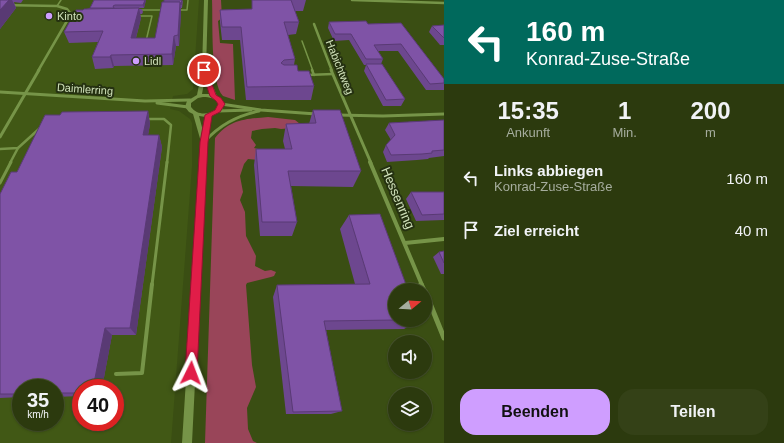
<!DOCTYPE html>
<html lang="de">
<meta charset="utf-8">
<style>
:root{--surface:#2c3a0e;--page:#344117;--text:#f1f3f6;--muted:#a6ad9e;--line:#48542e;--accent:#cf9eff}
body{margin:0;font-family:Arial,sans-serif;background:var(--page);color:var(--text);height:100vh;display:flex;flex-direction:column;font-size:15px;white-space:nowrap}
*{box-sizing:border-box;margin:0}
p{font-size:13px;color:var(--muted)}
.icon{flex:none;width:22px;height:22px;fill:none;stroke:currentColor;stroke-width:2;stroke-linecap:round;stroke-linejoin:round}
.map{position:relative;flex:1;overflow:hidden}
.details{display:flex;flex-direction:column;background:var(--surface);width:340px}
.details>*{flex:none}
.hud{background:#00695c;color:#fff;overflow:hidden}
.needle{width:26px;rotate:72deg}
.tools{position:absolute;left:388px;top:283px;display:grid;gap:8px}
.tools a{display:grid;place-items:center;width:44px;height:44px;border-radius:50%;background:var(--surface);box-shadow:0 1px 3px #0004,0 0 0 1px var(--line);font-size:20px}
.speed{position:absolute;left:12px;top:379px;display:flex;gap:8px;font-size:20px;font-weight:700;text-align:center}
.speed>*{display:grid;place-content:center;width:52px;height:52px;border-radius:50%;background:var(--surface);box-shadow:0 1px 3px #0004,0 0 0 1px var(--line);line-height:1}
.speed small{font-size:10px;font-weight:400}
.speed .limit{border:6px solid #d22;background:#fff;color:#111}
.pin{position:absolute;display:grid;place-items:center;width:34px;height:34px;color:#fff;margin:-17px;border:2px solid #fff;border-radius:50%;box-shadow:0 1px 4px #0007}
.me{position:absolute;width:44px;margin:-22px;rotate:3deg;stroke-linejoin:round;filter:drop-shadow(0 0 3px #0008)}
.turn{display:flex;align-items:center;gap:14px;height:84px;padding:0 16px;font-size:18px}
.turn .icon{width:52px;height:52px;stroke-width:2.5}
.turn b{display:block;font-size:28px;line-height:34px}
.eta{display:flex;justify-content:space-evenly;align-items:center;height:68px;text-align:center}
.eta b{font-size:24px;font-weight:600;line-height:28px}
.action{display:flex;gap:8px;margin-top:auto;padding:8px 16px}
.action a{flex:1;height:46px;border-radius:16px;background:var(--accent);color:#111;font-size:16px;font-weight:600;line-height:46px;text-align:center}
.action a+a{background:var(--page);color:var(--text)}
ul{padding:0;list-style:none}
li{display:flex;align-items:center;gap:12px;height:52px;padding:0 16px}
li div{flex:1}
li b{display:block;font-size:15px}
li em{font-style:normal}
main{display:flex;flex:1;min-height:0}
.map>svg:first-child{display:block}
.built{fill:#415815;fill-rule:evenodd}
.green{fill:#994559}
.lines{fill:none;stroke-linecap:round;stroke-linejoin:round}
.service-far3{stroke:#769448;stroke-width:1.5}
.service-far2{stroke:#769448;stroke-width:2.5}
.service-far1{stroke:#769448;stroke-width:3}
.service{stroke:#769448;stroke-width:4}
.minor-far3{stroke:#769448;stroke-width:2.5}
.minor-far2{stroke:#769448;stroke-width:3}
.minor-far1{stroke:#769448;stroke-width:4}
.minor{stroke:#769448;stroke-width:5}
.tertiary{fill:#769448;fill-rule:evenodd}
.wall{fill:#6d478f}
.shaded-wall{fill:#593a74}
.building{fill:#7f53a6;stroke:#593a74}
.route{fill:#e11d48;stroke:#92132f}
.poi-dot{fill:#cf9eff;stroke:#253111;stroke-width:1.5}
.labels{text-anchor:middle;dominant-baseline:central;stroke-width:4;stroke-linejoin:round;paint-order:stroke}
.far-poi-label{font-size:11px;fill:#cfe0b9;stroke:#253111;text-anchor:start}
.far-street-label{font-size:11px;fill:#cfe0b9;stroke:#253111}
.street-label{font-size:13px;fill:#cfe0b9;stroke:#253111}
</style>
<main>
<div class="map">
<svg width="444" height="443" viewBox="0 0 444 443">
<rect width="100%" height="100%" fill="#3a4e13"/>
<path class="built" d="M0,0H199L193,89L187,94L173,96L170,109L179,111L190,119L192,123V166L171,443H0ZM21,388H55V422H21ZM81,388H115V422H81Z"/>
<g class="green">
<path d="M212,0H221L222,18L218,21L220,43L233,44L235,100L223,96C210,83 213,20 212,0Z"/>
<path d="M268,117L295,120L304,127L281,129L275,128L262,129L252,131L251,138L256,145L254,148L262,150L269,161L248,159L244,164L240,176L243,192L240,200L245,212L246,236L256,256L255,266L265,271L271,270L276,272L274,276L271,277L247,283L246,285L252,365L256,387L247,408L248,429L253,441L257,443H205L215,138C230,119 246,119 268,117Z"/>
</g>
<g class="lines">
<g class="service-far3">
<path d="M57,6L61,0"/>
<path d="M140,10H164"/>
<path d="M178,10H187L188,0"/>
<path d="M137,16H152L146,41"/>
<path d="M302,41L313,71"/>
</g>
<g class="service-far2">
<path d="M312,70L314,75"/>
<path d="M307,75L333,74"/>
<path d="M146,119H164L171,125L167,163"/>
<path d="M0,149L18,148L40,128"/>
<path d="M10,163L18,148"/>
</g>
<g class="service-far1">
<path d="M0,183L11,162"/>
<path d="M152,285L167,162"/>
</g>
<path class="service" d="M116,374L142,373L152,284"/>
<g class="minor-far3">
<path d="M352,0L444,3"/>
<path d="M0,5L57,6L67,9L71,14L38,71"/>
<path d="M314,24L332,71"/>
</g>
<g class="minor-far2">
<path d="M331,70L371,163"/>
<path d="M0,92L145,101L190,100"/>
<path d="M157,103L188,107"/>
<path d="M221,104L261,110L316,114"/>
<path d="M218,111L251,110"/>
<path d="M337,115L383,116L444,114"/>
<path d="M0,137L39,70"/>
<path d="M204,142C220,125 236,116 259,111"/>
</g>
<g class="minor-far1">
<path d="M370,162L422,285"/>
<path d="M405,243L444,239"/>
</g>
<g class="minor">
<path d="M421,284L424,290"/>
<path d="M425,291L444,338"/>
</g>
<path class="tertiary" d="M204,0H208L206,70L217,96L220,98L224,104L222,110L212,115L207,142L192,443H182L201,142L193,114L189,112L185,107L187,101L197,95L202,70ZM205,78L211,94H202ZM203,97C210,97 215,98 218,104V108C209,115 198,116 191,107V103L198,98ZM199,116L206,117L203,131Z"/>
</g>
<g class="wall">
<path d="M0,0H23L21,3L14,2L16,8L0,29Z"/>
<path d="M94,0H146L144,8H116L142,9L143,12L142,14H140L141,18L136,38H155L183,0L182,8H181V12L179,46H176L173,65L114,66L113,68L95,69L92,57L98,42L69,43L64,32L83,10L90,8Z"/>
<path d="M252,0H306L303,11H295L299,22L296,34L288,35L295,59L294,65L298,71L314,86L311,100H246L240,40H222L220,22V10L252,9Z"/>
<path d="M329,22L368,24L401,23L444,79V90H426L398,51H378L383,59L381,64L405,99L401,106H383L364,71L366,65H364L349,40L334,41L328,28Z"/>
<path d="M444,25V45H440L429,32L432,26Z"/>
<path d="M313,110L361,171L353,187L291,186L297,222L292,236H260L254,165L256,149H285L283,141L286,124H309Z"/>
<path d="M148,111L150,124L148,135H159L162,147L136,335H112L102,388H81V396L55,397V388H21V397L0,398V194L17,172Z"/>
<path d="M444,120V156L429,158L428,159L417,160L387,162L383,152L386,145L391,140L385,130L389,123Z"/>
<path d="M411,192H444V220L416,221L406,199Z"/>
<path d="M349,215L395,320H419L404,329L326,330L342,411L331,414H286L273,297L277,285L355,284L340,229Z"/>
<path d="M444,251V274H441L433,257L439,252Z"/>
</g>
<g class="shaded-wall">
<path d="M9,0H12L16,8L0,29V10Z"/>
<path d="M145,0H146L144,8L143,5Z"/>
<path d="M180,2L181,12L179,46L178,35Z"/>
<path d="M139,8L141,18L133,49L131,38Z"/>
<path d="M174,36L176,46L173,65L172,54Z"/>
<path d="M111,55L114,66L113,68L110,57Z"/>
<path d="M148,111L150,124L146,148L143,135Z"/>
<path d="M159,135L162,147L136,335L130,328Z"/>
<path d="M105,328L112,335L102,388H93Z"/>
</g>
<g class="building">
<path d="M0,0H9L0,10Z"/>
<path d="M94,0H145L143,5H115L113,6L114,8H90Z"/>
<path d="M164,0H182L181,5L180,2H164Z"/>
<path d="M252,0H291L299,22H284L295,59L284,60L281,63L284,65H297L298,71H309L314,86L247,87L241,27H222L220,10L252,9Z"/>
<path d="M162,2H180L178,35L174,36L172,54L111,55L110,57H92L103,31L64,32L76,10H83L84,9L139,8L131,38H155Z"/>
<path d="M366,21L368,24L401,23L444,79V83L430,84L401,44L374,45L383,59H366L351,34H335L329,22Z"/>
<path d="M444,25V38L432,26Z"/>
<path d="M366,64H382L405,99L386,100Z"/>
<path d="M313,110H340L361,171H288L297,222H262L256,149H292L286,124L316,123Z"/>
<path d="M148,111L143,135H159L130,328H105L93,388H81V393H55V388H21V394H0V194L11,172H17L45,115H60L62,112Z"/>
<path d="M444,120V150L432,151V153L422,154L391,155L386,145L395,135L389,123Z"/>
<path d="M411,192H444V214L422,215Z"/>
<path d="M380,214L408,290H395V320L324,321L342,411L293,412L277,285L370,284L349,215Z"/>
<path d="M444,251V263L439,252Z"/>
</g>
<path class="route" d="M204,68L207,70L216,95L221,98L225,104L220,112L212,116L208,142L197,373L196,378L191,379L187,378L185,373L200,142L205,115L215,110L218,104L216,101L210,96L201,70Z"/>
<g class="poi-dot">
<circle cx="49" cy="16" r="4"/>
<circle cx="136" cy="61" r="4"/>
</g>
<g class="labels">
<g class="far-poi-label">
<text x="57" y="16">Kinto</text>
<text x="144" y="61">Lidl</text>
</g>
<g class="far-street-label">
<text transform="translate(340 67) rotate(68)">Habichtweg</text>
<text transform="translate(85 89) rotate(4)">Daimlerring</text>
</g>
<g class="street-label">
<text transform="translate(398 198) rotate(67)">Hessenring</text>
</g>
</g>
</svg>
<div class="tools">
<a><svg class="needle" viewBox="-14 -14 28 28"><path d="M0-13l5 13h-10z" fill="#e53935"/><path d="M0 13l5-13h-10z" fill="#a6ad9e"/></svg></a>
<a><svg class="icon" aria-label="sound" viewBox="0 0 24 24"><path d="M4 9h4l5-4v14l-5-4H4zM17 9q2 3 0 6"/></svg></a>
<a><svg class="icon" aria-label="layers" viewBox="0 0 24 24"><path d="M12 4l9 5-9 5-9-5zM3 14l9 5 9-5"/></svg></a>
</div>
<div class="speed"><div>35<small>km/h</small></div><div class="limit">40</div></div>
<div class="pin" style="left:204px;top:70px;background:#d93025"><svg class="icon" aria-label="arrive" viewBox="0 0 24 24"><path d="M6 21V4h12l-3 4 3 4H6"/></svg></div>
<svg class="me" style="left:191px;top:373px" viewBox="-20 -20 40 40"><path d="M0-17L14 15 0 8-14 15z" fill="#e11d48" stroke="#fff" stroke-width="4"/></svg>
</div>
<section class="details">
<div class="hud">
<div class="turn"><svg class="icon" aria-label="left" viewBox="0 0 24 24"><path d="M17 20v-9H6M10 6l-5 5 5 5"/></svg><div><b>160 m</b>Konrad-Zuse-Straße</div></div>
</div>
<div class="eta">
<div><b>15:35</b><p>Ankunft</p></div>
<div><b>1</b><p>Min.</p></div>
<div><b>200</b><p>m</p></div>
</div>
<ul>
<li><svg class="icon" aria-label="left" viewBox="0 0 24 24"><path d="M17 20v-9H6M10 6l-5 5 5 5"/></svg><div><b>Links abbiegen</b><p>Konrad-Zuse-Straße</p></div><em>160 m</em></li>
<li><svg class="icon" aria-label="arrive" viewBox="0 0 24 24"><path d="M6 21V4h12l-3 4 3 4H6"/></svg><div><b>Ziel erreicht</b></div><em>40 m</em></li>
</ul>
<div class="action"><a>Beenden</a><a>Teilen</a></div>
</section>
</main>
